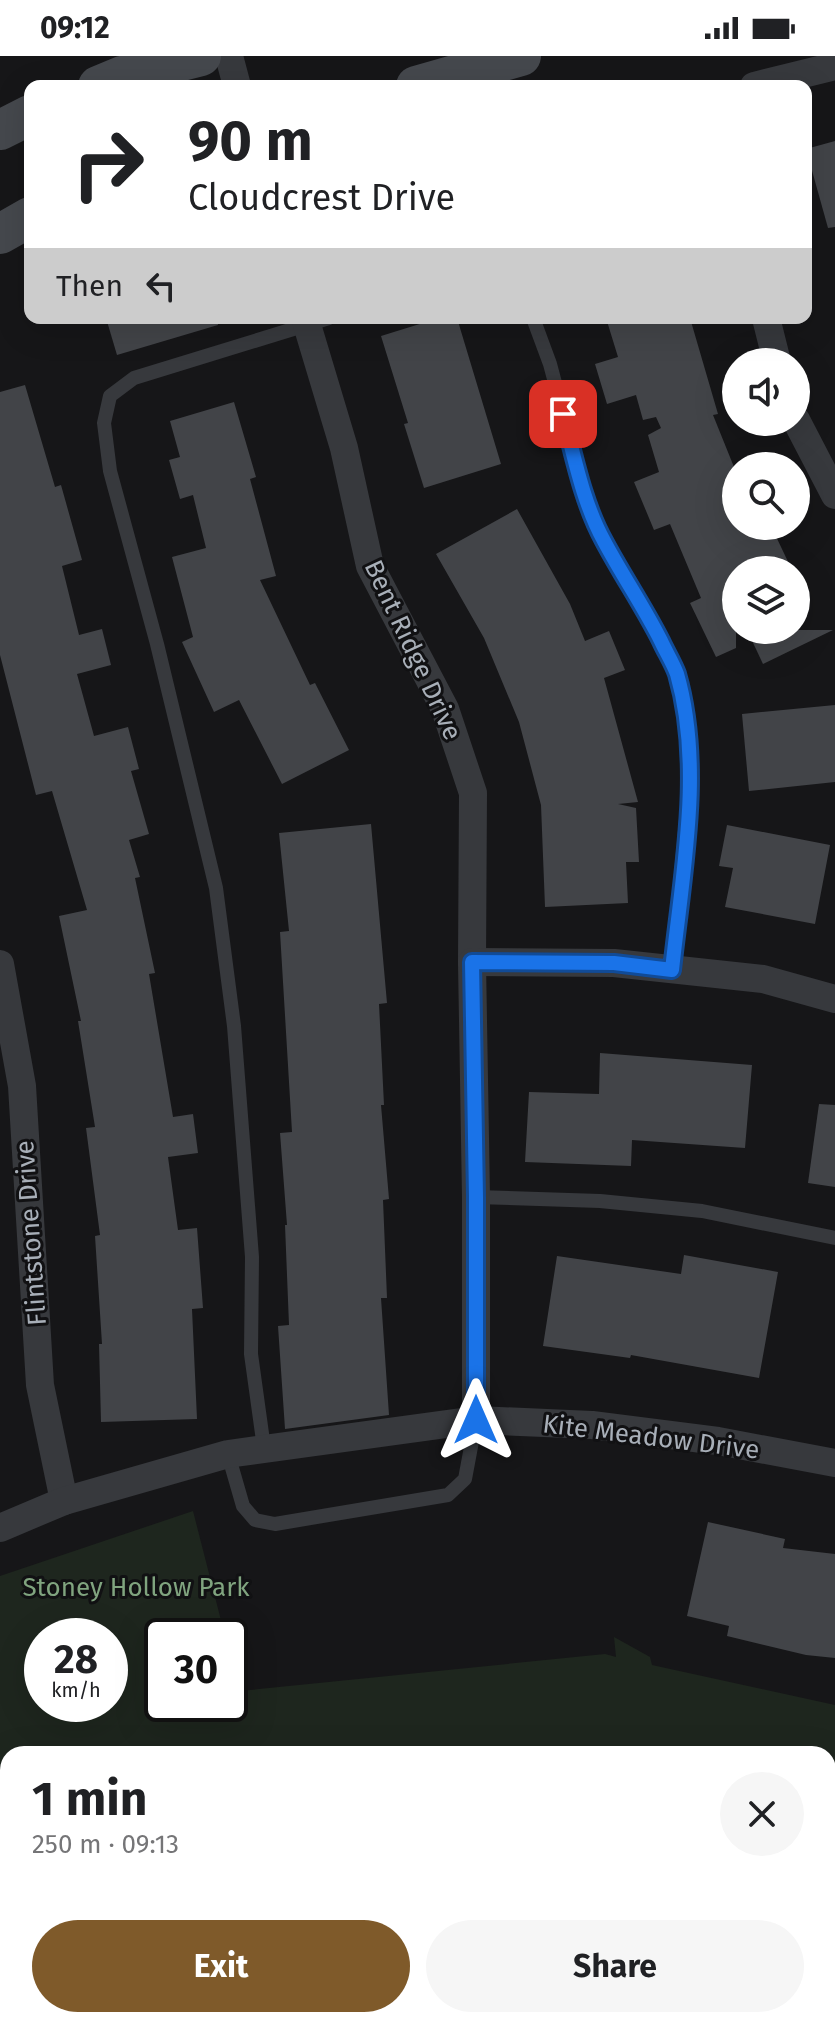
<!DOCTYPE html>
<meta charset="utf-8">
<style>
:root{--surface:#fff;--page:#f6f6f6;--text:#202124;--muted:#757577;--accent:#7f5a2a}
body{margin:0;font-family:"Fira Sans",sans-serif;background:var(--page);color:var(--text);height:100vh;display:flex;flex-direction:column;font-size:30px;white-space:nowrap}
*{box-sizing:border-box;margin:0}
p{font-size:26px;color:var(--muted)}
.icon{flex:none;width:44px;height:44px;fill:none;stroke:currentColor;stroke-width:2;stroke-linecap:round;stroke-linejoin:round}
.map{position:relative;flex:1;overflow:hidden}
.sheet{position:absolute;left:0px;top:1690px;width:836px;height:282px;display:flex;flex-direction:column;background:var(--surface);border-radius:24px 24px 0 0;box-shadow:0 8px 32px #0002}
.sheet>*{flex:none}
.banner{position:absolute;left:24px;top:24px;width:788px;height:244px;border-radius:16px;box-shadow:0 8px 32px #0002;background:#fff;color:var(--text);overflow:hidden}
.controls{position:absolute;left:722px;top:292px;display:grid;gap:16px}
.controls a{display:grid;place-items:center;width:88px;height:88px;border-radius:50%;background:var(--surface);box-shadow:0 8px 32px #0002;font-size:40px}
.speed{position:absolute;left:24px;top:1562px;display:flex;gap:16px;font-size:40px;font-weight:700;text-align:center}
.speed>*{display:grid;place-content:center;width:104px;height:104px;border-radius:50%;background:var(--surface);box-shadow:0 8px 32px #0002;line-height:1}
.speed small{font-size:20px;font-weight:400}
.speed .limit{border:4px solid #111;border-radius:12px;background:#fff;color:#111}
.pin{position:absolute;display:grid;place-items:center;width:68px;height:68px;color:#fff;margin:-34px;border-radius:16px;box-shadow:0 4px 12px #0006}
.me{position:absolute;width:88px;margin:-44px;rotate:0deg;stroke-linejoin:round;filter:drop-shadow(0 0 6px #0008)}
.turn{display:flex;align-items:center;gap:28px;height:168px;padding:0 32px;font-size:36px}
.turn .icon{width:104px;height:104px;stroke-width:2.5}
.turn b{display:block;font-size:56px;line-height:68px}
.then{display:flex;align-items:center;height:76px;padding:0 32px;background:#0003;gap:16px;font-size:30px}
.round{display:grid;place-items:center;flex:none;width:84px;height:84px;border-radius:42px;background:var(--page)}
.headline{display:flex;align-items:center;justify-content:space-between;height:136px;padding:0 32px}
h1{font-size:48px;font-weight:700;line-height:60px}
.action{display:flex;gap:16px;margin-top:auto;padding:16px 32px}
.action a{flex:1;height:92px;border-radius:48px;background:var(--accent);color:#fff;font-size:32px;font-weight:700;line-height:92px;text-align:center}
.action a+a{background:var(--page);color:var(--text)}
.status{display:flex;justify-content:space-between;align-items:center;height:56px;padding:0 40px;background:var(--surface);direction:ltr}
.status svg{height:22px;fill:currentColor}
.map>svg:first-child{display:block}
.green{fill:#1e261e;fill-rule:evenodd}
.building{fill:#424448}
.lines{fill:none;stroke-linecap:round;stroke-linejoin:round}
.service{stroke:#37393d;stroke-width:14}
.minor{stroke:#37393d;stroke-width:28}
.secondary{stroke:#45484d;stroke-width:40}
.route-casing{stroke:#114b97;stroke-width:20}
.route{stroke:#1a73e8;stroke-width:14}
.labels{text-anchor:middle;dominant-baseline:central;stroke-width:6;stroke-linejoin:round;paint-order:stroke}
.street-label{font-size:26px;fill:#a8afb8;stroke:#111113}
.park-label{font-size:26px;fill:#80a47f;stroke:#111113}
</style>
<div class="status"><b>09:12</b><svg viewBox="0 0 49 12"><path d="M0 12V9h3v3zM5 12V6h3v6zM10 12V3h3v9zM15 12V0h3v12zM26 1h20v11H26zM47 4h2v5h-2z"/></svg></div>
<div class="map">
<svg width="835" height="1971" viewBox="0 0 835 1971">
<rect width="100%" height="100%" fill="#161618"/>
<path class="green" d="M193,1455L225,1580H162V1648H230V1599L240,1635L605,1598L616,1601L614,1581L650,1601L652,1609L835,1649V1971H0V1520ZM42,1580H110V1648H42ZM828,1698V1964H8V1698Z"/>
<g class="building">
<path d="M835,85V171L828,172L806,93Z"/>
<path d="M106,262H217L218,269L117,299Z"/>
<path d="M439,262H457L501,408L424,432L404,368L408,367L381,280Z"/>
<path d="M606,262H690L718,358L713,359L736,416V470H771L792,514H736V592L716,601L690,547L701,542L670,468L654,474L634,426L659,416L648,379L661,372L656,361L643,364L636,339L607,348L595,308L618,301Z"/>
<path d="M25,329L55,431L61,429L82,504L62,510L79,579L102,573L111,609L77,618L94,680L128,671L139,713L131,715L149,778L129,784L140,821L135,822L155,917L149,918L173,1061L193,1058L198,1097L168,1101L178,1174L197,1172L203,1252L192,1253L197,1363L101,1366L99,1288H102L95,1180L100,1179L86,1072L95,1071L78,965H81L59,860L87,854L52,735L36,739L0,599V336Z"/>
<path d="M234,346L256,421L250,423L276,520L260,524L310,629L315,627L349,694L282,728L239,644L214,656L182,586L193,581L172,501L206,492L193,439L180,443L169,404L180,401L170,365Z"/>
<path d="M517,453L570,548L585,585L609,575L625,614L604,622L638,746L618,748L636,752L639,806H626L628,847L545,851L541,749L519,666L484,582L436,498Z"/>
<path d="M747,574H833L763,608Z"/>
<path d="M835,649V726L749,735L742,658Z"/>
<path d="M371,768L387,947L379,948L384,1049H381L389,1143L383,1144L387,1242H381L389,1359L285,1373L278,1270L289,1269L285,1169H287L280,1077L292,1076L280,876L289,875L279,777Z"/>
<path d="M727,769L830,789L815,868L725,851L733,812L719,810Z"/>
<path d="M600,997L752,1009L745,1092L632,1084L631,1110L525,1106L529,1036L599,1038Z"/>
<path d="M819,1048L835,1049V1131L808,1127Z"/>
<path d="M684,1199L778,1216L759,1322L631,1299L630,1302L543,1290L557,1200L681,1218Z"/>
<path d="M708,1466L785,1483L783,1492L835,1498V1602L806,1599L727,1580L729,1570L687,1560Z"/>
</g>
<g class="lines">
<g class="service">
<path d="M533,262L550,308L583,432L602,483L640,544L676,615L687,662L691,710L672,914"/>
<path d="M476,1141L600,1145L702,1155L835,1182"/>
<path d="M264,1392L251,1298L252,1201L234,970L216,832L157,588L110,415L104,367L110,340L134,322L329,262"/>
<path d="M228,1398L243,1450L255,1464L275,1468L448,1439L465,1423L476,1364"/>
</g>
<g class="minor">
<path d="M229,0L237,30"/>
<path d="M754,30L835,10"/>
<path d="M305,262L344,392L370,510L445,653L473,737L472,906L476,1141V1364"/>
<path d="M766,262L777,306"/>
<path d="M796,364L835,439"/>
<path d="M472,906L614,907L763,923L835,943"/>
<path d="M0,908L22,1030L40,1329L64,1445"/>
<path d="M0,1472L64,1445L228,1398L476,1364L592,1369L718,1385L835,1407"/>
</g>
<g class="secondary">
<path d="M98,30L122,20L201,0"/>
<path d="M416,30L521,0"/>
<path d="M0,74L30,59"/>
<path d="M0,178L30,161"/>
</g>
</g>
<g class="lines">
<defs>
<path id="route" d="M476,1364V1141L472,906L614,907L672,914C682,819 704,712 677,618C673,607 666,596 661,585C644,551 622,519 604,485C583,447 574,400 563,358"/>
</defs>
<use href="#route" class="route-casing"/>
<use href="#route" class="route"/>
</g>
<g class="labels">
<g class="street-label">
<text transform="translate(413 594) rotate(65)">Bent Ridge Drive</text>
<text transform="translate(31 1177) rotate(-94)">Flintstone Drive</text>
<text transform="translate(651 1381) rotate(7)">Kite Meadow Drive</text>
</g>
<g class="park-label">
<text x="136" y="1531">Stoney Hollow Park</text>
</g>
</g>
</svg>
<div class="controls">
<a><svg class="icon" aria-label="sound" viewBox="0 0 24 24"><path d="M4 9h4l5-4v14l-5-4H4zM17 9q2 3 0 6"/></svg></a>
<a><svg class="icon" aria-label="search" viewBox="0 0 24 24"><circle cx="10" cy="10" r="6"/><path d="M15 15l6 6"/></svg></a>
<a><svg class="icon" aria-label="layers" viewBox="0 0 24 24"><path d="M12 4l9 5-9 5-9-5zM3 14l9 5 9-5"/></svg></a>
</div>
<div class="speed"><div>28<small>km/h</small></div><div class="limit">30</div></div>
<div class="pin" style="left:563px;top:358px;background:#d93025"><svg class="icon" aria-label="arrive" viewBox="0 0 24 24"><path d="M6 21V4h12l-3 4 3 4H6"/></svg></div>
<svg class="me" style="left:476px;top:1364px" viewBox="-20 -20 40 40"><path d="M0-17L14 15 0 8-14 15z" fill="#1a73e8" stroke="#fff" stroke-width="4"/></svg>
<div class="banner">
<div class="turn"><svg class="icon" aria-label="right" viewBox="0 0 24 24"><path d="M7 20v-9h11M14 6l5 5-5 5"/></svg><div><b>90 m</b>Cloudcrest Drive</div></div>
<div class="then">Then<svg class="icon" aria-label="left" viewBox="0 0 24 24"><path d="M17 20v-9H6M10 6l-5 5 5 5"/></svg></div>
</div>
<section class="sheet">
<div class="headline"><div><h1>1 min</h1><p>250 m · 09:13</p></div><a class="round"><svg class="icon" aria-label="close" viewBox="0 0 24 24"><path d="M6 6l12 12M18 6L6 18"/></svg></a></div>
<div class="action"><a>Exit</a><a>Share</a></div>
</section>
</div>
